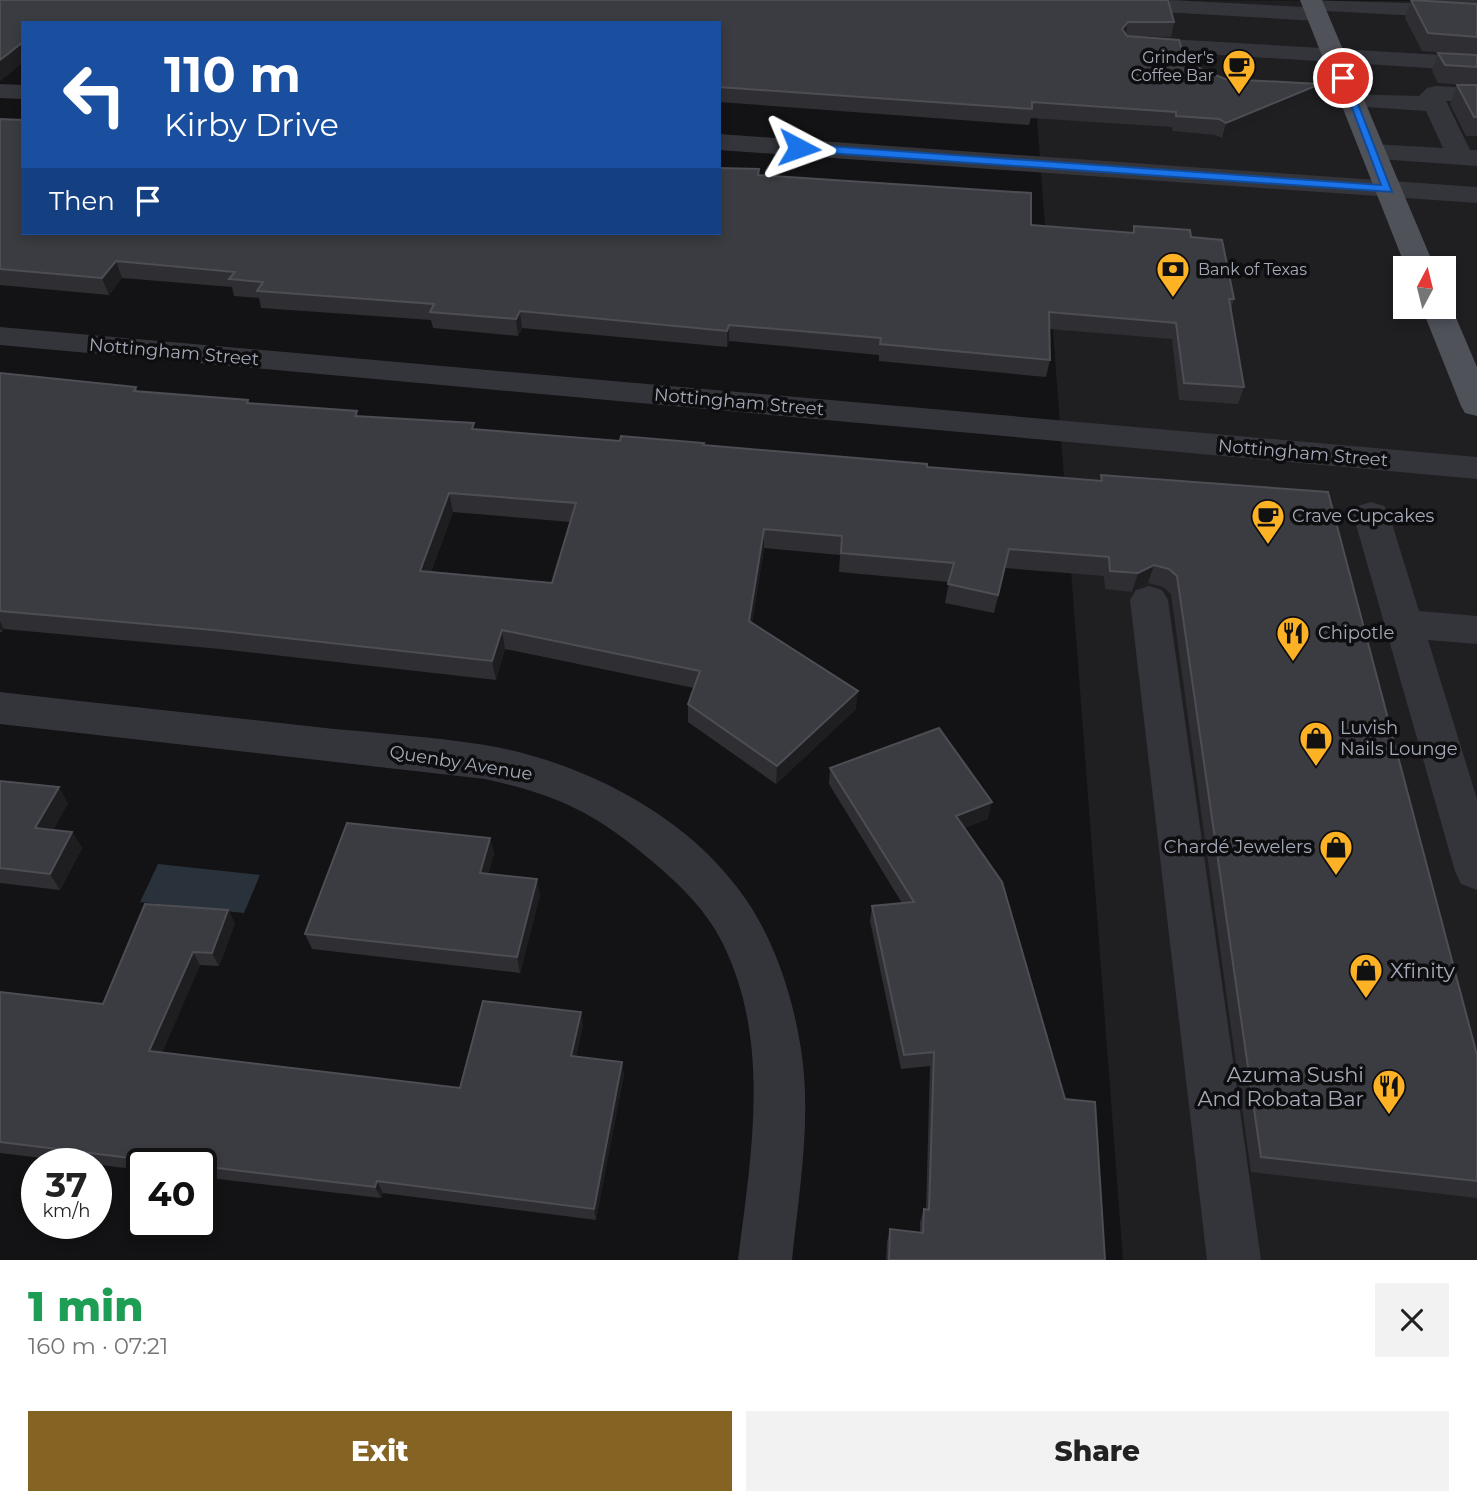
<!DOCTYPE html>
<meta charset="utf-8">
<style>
:root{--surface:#fff;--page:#f2f2f2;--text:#222;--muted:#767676;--accent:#846323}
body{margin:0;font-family:Montserrat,sans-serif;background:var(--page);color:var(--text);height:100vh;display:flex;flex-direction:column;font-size:26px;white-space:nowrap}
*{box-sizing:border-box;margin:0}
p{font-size:23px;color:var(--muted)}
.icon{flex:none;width:38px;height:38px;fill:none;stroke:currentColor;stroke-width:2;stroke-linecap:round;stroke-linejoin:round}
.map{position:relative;height:1260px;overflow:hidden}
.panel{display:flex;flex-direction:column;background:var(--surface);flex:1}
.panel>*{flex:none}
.guide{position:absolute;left:21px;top:21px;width:700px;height:214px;border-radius:0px;box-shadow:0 4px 10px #0003;background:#1a4fa0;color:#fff;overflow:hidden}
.needle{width:46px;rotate:7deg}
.fabs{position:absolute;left:1393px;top:256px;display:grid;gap:14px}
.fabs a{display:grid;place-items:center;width:63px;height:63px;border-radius:0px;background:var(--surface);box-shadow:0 4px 10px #0003;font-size:35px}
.speed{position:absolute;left:21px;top:1148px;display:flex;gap:14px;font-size:35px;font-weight:700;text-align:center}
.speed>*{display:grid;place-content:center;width:91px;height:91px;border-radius:50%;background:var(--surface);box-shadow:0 4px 10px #0003;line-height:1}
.speed small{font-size:18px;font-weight:400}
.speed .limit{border:4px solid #111;border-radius:10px;background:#fff;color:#111}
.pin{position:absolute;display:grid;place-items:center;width:60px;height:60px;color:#fff;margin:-30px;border:4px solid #fff;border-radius:50%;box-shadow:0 2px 7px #0007}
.me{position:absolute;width:77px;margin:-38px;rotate:94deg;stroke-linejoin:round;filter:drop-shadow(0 0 5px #0008)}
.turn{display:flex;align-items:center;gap:24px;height:147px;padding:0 28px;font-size:32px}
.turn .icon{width:91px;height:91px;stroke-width:2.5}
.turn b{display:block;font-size:49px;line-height:60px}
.then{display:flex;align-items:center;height:66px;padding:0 28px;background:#0003;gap:14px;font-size:26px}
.round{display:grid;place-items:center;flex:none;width:74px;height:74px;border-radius:0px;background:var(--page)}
.headline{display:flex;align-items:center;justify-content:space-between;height:119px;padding:0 28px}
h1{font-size:42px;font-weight:800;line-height:52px;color:#1e9e55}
.action{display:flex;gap:14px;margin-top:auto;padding:14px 28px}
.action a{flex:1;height:80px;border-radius:0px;background:var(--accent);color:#fff;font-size:28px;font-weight:800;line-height:80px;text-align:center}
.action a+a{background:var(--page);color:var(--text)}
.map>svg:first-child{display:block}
.built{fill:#1f1f22;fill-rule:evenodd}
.water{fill:#29323a}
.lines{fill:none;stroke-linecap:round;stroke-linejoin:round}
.minor{fill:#34353b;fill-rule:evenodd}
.major{fill:#50525a;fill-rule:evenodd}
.wall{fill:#2f2f33;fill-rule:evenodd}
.shaded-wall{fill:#1e1e21}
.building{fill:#3b3c41;stroke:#4c4e54;stroke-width:2;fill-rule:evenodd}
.route{fill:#1a73e8;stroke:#114b97;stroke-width:2}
.labels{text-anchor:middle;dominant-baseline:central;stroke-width:7;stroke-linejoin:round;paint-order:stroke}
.far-poi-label{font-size:16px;fill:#a4aab7;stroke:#0e0e10;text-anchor:end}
.street-label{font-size:18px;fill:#a4aab7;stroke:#0e0e10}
.poi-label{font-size:18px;fill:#a4aab7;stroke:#0e0e10;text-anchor:start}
.near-poi-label{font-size:21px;fill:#a4aab7;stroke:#0e0e10;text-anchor:start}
</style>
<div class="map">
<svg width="1477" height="1260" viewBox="0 0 1477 1260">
<rect width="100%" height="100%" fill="#131315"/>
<path class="built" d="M1028,0L1477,1V1260H1123ZM1405,268H1444V306H1405Z"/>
<path class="water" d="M158,864L260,875L244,913L140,902Z"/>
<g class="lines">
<g class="minor">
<path d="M1171,0L1304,7L1305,0L1477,5V19L1326,11L1325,19L1317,21L1163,12L1160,7Z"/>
<path d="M1134,37L1477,57V71L1126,49L1122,44L1126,39Z"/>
<path d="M0,84L23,85V99L0,98Z"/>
<path d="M1436,86L1477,88V102L1446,101L1470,150H1477V166L1364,158L1360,152L1364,146L1373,144L1443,148L1426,111L1352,106L1343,104L1340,99L1343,94L1419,96L1427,88Z"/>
<path d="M719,134L1477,187V203L719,150Z"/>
<path d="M0,327L1477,457V479L0,345Z"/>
<path d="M1371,502L1384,506L1389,514L1419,611L1477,616V644L1428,640L1477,799V890L1461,884L1455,871L1353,514L1358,506Z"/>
<path d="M1149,586L1162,590L1168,600L1261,1260H1207L1130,600L1136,590Z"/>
<path d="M0,692C105,704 211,715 316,727C372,733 430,736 485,745C584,762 690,816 747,901C776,944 793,998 801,1049C812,1119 799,1191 792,1260H738C751,1156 772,1041 722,942C707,911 679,884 653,862C596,813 558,795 485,779L0,724Z"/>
</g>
<g class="major">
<path d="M1300,0H1322L1435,268H1406Z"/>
<path d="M1444,299L1451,306L1477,367V416L1465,413L1461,406L1421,306H1444Z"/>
</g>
</g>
<g class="wall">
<path d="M0,0L1174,22L1171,37L1138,36L1185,62L1225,79L1320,84L1316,99L1222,138L1215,135L1173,131L1172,127L1031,118L1029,125L719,102V23H23V62L0,81Z"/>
<path d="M1411,0H1477V55L1422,51L1405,18Z"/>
<path d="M1438,53L1477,55V136H1466L1450,104L1457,85H1468L1438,83L1432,71Z"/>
<path d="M0,119L23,233L759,169V175L1031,225L1132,233L1134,226L1191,237L1234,299L1231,310L1244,387L1238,404L1179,400L1172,339L1049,329L1050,360L1046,377L879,361V355L729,341L727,347L522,328L518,336L433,328L431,320L261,308L259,298L234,296L232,287L122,278L109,295L0,285Z"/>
<path d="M0,373L136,387L138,391L248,400L249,403L357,411L358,416L475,430L620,441L704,445L927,467L1100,481L1101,475L1328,492L1477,1055V1198L1251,1172L1171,594L1163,587L1148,583L1132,592L1105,589L1104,576L1005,568L994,613L945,603L949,582L839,572L840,555L764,548L752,623L856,709L776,784L688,722V704L694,688L505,649L496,680L220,649L4,629L2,632H0ZM453,512L571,522L552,583L431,572Z"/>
<path d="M830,768L988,819L964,828L1105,1260H886L887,1242L890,1229L920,1233V1222L924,1209L926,1210L930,1066L901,1069L870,921L872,906L902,903L829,784Z"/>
<path d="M0,781L68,803L53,830L72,832L82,848L60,890L0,883Z"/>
<path d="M490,838L494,854L488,874L540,895L520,973L312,949L305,934Z"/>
<path d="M228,910L235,923L219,966L200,965L162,1052L460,1088L583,1025L576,1057L624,1074L596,1220L383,1193L381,1198L201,1177V1164H142V1170L0,1153V992L103,1004Z"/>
</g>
<g class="shaded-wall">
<path d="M1128,22L1125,36L1122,29Z"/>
<path d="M23,42V62L0,81V60Z"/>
<path d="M1320,84L1316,99L1222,138L1226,123Z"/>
<path d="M116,261L122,278L109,295L102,278Z"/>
<path d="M520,311L522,328L518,336L516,319Z"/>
<path d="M729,325V341L727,347V331Z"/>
<path d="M449,493L453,512L424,590L420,571Z"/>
<path d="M764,529V548L749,640V621Z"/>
<path d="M1154,565L1148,583L1132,592L1138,573Z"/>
<path d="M0,621L4,629L2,632L0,629Z"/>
<path d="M502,630L505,649L496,680L492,661Z"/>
<path d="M858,691L856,709L776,784L777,766Z"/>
<path d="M59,787L68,803L46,844L35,828Z"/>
<path d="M992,802L988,819L953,832L956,816Z"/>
<path d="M72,832L82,848L60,890L50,874Z"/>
<path d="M490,838L494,854L484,889L480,873Z"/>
<path d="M537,879L540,895L520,973L517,957Z"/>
<path d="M228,910L235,923L219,966L212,953Z"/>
<path d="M193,952L200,965L158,1063L149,1051Z"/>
<path d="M581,1012L583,1025L574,1068L571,1056Z"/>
<path d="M622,1062L624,1074L596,1220L594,1209Z"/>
<path d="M377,1181L383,1193L381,1198L375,1187Z"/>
</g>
<g class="building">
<path d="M0,0H1168L1174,22H1128L1122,29L1127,36L1179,40L1185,62L1225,79L1320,84L1226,123L1219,119L1176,116V112L1032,102V109L719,87V23H23V42L0,60Z"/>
<path d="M1411,0L1477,4V37L1428,33Z"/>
<path d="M1438,53L1477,55V67L1445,65Z"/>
<path d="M1457,85H1477V117H1474Z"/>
<path d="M0,119L23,120V233H719V168L759,169L758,175L1031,193V225L1134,233V226L1190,230L1191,237L1222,240L1234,299H1229L1244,387L1184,383L1176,323L1049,312L1050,360L880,344L881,338L729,325L727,331L520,311L516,319L430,312L434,304L257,291L263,282L229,279L235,272L116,261L102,278L0,269Z"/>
<path d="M0,373L136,387L134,391L248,400L247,403L357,411L355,416L474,423L472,429L620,441L621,436L704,443L703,445L927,464V467L1102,481L1101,475L1328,492L1477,1055V1181L1261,1157L1177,576L1169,569L1154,565L1138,573L1110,571L1109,557L1009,549L998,595L948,584L954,563L841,553L842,536L764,529L749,621L858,691L777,766L688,704L700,671L502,630L492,661L213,630L0,611ZM449,493L576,503L552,583L420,571Z"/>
<path d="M939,728L992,802L956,816L1002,882L1065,1099L1095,1102L1105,1260H889L890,1229L923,1233L924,1209L929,1210L934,1052L904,1055L872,906L914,902L830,768Z"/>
<path d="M0,781L59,787L35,828L72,832L50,874L0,868Z"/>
<path d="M347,823L490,838L480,873L537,879L517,957L305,934Z"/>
<path d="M145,904L228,910L212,953L193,952L149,1051L460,1088L483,1001L581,1012L571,1056L622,1062L594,1209L377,1181L375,1187L201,1166V1164H179L0,1142V992L103,1004Z"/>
</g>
<path class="route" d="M1340,76L1348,78L1392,192L799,151L794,148L799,144L1381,185Z"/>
<defs>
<symbol id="cafe-pin" viewBox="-11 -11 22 30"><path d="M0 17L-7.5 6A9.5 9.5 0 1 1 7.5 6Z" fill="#fcb224" stroke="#0e0e10"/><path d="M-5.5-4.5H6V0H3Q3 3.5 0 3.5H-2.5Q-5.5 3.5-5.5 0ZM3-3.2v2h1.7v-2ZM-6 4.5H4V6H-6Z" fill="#111"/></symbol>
<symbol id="bank-pin" viewBox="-11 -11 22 30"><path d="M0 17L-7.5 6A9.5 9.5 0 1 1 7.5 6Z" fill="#fcb224" stroke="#0e0e10"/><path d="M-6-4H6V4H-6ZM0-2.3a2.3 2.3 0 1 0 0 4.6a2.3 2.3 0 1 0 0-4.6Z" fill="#111"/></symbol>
<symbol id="restaurant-pin" viewBox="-11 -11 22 30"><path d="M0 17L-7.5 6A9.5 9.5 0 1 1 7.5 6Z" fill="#fcb224" stroke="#0e0e10"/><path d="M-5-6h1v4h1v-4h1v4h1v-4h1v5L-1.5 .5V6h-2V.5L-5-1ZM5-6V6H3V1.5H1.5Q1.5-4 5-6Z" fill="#111"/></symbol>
<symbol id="shop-pin" viewBox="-11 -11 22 30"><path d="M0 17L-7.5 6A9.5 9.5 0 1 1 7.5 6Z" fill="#fcb224" stroke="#0e0e10"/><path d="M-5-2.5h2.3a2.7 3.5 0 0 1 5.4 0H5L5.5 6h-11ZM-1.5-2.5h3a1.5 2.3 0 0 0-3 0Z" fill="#111"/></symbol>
</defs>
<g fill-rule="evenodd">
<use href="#cafe-pin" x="1220" y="47" width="38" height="52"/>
<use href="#bank-pin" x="1154" y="250" width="38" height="52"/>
<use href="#cafe-pin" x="1249" y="497" width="38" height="52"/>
<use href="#restaurant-pin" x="1274" y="614" width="38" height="52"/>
<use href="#shop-pin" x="1297" y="719" width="38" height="52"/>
<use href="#shop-pin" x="1317" y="828" width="38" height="52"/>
<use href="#shop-pin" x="1347" y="951" width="38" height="52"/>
<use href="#restaurant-pin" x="1370" y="1067" width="38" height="52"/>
</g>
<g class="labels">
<g class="far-poi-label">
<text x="1214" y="57">Grinder's<tspan x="1214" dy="18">Coffee Bar</tspan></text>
<text x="1198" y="269" text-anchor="start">Bank of Texas</text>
</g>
<g class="street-label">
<text transform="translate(174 352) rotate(5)">Nottingham Street</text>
<text transform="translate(739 402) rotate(5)">Nottingham Street</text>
<text transform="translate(1303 453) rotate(5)">Nottingham Street</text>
<text transform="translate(461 763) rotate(9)">Quenby Avenue</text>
</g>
<g class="poi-label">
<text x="1292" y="516">Crave Cupcakes</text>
<text x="1318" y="633">Chipotle</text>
<text x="1340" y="728">Luvish<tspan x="1340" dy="21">Nails Lounge</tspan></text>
<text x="1312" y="847" text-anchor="end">Chardé Jewelers</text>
</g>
<g class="near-poi-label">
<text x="1390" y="970">Xfinity</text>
<text x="1364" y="1074" text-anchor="end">Azuma Sushi<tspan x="1364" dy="24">And Robata Bar</tspan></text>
</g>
</g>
</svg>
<div class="fabs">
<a><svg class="needle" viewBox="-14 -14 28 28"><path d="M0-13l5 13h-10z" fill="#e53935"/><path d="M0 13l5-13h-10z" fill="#767676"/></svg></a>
</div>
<div class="speed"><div>37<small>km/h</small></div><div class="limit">40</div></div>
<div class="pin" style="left:1343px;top:78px;background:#d93025"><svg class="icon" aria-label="arrive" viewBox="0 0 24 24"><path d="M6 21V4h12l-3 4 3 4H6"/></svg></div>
<svg class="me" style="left:799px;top:148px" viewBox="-20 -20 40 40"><path d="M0-17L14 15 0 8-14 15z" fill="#1a73e8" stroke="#fff" stroke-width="4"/></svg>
<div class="guide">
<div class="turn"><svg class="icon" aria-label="left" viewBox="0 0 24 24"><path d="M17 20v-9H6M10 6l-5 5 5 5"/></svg><div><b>110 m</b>Kirby Drive</div></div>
<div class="then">Then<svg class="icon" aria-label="arrive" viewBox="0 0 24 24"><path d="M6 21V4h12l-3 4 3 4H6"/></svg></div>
</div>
</div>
<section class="panel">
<div class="headline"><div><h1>1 min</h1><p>160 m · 07:21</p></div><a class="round"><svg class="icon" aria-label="close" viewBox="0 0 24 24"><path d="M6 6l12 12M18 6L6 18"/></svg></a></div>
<div class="action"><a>Exit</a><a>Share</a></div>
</section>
